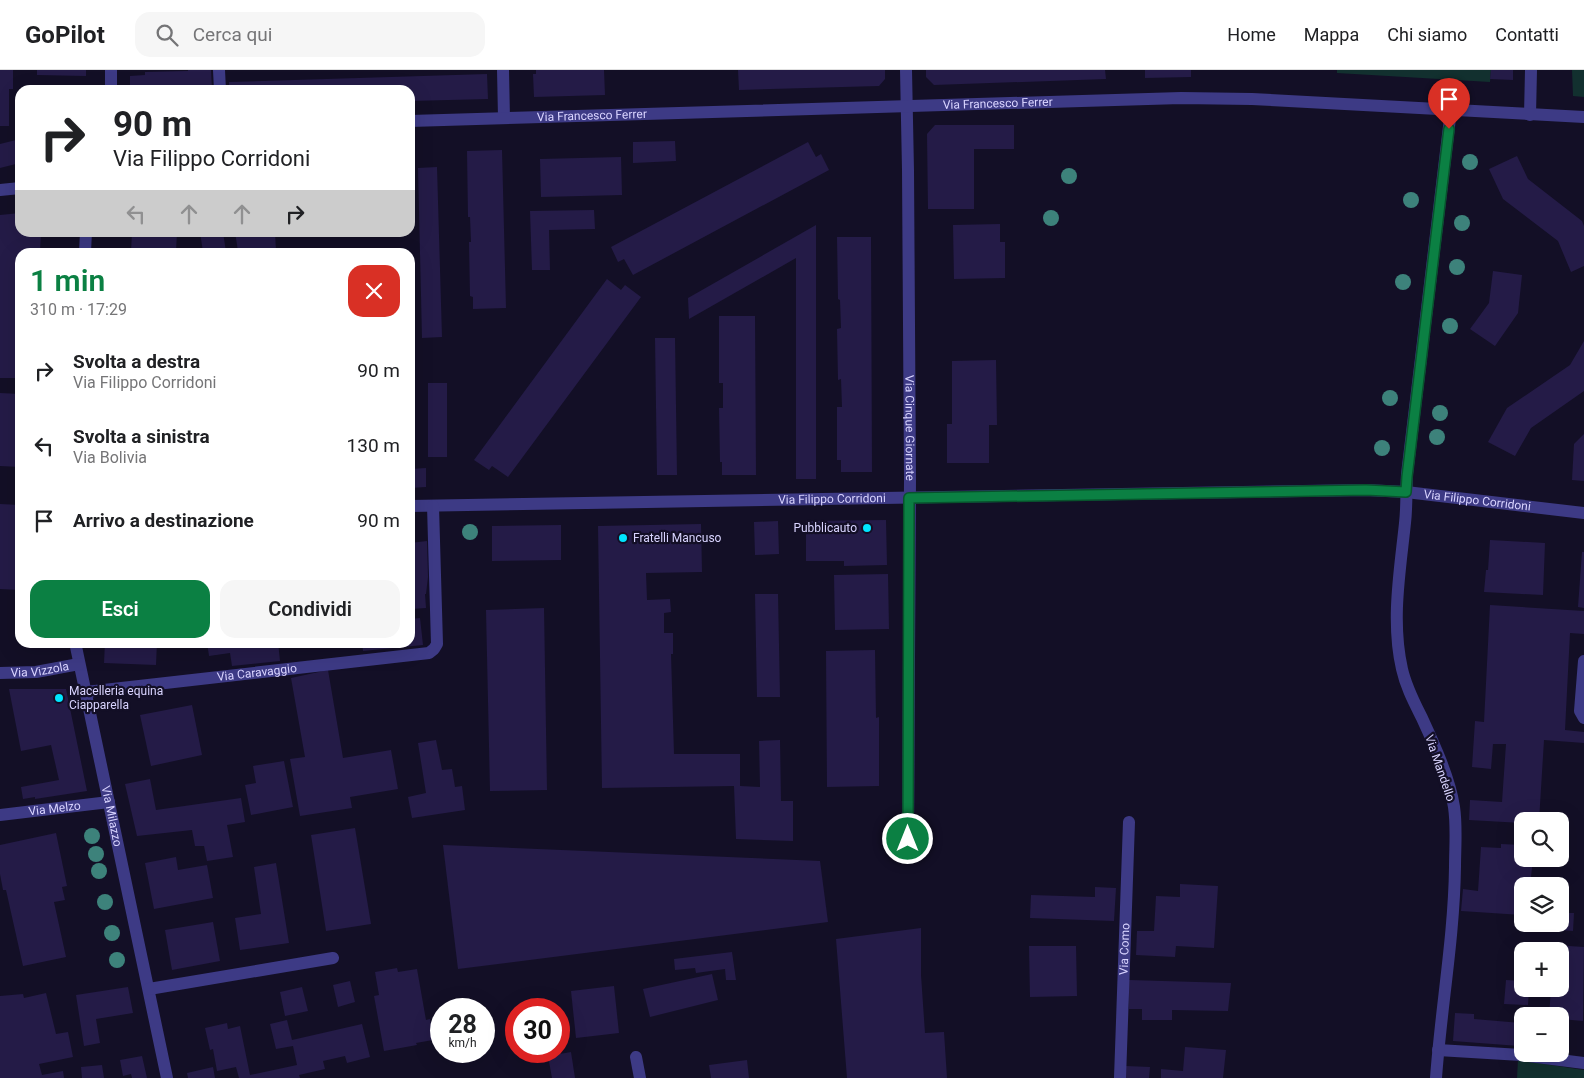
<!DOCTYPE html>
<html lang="it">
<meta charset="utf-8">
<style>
:root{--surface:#fff;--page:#f6f6f6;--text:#202124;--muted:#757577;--line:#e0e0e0;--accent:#0b8043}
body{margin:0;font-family:Roboto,sans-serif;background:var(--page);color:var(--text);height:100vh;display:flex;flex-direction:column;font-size:19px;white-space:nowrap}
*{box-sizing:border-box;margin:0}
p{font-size:16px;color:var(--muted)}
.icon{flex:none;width:28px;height:28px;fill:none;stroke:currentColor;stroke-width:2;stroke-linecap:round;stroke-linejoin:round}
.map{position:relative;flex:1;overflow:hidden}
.details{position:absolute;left:15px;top:178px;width:400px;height:400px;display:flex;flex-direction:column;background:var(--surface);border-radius:15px;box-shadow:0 5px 20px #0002}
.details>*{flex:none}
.hud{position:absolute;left:15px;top:15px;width:400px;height:152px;border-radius:15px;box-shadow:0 5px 20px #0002;background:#fff;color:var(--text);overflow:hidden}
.controls{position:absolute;left:1514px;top:742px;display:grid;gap:10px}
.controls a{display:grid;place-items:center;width:55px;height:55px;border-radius:10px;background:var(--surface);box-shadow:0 5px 20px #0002;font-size:25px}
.speed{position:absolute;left:430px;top:928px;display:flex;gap:10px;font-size:25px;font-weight:700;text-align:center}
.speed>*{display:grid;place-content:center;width:65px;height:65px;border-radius:50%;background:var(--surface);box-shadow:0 5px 20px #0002;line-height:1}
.speed small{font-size:12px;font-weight:400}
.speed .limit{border:8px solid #d22;background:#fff;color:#111}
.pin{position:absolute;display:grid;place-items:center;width:42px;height:42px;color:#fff;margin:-51px -21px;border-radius:50% 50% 50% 0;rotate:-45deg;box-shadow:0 0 5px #0007}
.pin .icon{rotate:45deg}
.me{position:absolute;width:55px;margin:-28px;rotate:0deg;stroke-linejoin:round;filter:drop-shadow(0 0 4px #0008)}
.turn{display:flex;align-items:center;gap:18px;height:105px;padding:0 15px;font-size:22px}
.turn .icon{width:65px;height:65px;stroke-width:2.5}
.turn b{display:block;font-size:35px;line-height:42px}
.lanes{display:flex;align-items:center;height:48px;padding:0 15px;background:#0003;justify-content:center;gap:25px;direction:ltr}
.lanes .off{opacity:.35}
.round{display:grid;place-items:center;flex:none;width:52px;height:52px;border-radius:15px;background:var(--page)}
.head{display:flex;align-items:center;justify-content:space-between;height:85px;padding:0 15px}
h1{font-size:30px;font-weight:600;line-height:38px;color:var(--accent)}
.primary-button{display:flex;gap:10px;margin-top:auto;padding:10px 15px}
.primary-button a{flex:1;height:58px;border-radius:15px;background:var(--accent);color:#fff;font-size:20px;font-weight:600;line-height:58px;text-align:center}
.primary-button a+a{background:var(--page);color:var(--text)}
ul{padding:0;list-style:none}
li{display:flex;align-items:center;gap:15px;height:75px;padding:0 15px}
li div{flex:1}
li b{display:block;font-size:19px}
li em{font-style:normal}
header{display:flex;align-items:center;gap:30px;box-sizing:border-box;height:70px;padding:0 25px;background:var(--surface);border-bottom:1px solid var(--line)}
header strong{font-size:24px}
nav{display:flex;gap:28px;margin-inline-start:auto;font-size:18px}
.search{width:350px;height:45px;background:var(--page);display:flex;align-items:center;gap:12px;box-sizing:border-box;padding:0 18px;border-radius:15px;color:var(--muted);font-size:19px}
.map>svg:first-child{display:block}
.green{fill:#12302f}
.building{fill:#241b47}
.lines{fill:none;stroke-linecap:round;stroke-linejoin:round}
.minor{stroke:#3d3a85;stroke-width:12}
.tree{fill:#3d827b}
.route-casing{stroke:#07532c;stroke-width:12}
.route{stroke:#0b8043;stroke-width:9}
.poi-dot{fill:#00e5ff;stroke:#130f26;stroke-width:2}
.labels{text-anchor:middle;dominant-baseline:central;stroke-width:4.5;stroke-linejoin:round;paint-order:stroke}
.street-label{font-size:12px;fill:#d9d4ff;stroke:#130f26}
.poi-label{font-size:12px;fill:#d9d4ff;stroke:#130f26;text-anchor:start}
</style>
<header>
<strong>GoPilot</strong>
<div class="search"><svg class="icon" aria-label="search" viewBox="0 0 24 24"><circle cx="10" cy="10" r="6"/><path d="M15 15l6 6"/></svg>Cerca qui</div>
<nav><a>Home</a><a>Mappa</a><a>Chi siamo</a><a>Contatti</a></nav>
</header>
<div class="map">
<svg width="1584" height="1008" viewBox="0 0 1584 1008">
<rect width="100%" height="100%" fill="#130f26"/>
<g class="green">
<path d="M1337,0H1491L1490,12L1337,3Z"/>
<path d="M1572,0H1584V27L1573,26Z"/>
<path d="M1518,990L1584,1000V1008H1517Z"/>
</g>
<g class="building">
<path d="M0,0H13V19H9V56H0Z"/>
<path d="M37,0H86V6L37,5Z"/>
<path d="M188,0H211L212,20H130V6L145,5V2L188,1Z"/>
<path d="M536,0H604L605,25L534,27L533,4H536Z"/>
<path d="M738,0H885V9L879,16L739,20Z"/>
<path d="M926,0H1105L1106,9L934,15L926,7Z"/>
<path d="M1145,0H1191V7L1145,8Z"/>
<path d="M1491,0H1513V10L1490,9Z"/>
<path d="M487,4L488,29L410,31V20H229V12Z"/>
<path d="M935,55H1014V79H974V139H928L927,64Z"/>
<path d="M20,69V93L0,98V74Z"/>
<path d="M675,71L676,91L633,93V72Z"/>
<path d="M808,72L816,87L821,84L829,100L633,205L624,189L618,192L611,177Z"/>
<path d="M502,80L506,238L473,239V227L470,226L469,172H471L470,147H468L467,81Z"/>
<path d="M1517,86L1528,109L1582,151L1584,156V196L1571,202L1558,171L1503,129L1489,99Z"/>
<path d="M621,87L622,125L541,127L540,89Z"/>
<path d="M437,97L442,267L422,268L418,98Z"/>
<path d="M594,140L595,159L549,160L550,200H532L530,141Z"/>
<path d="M20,143V162H41L40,182H20V308H0V145Z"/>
<path d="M1000,154V172H1005V208L954,209L953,155Z"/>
<path d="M816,155V409H796V188L689,249L688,228Z"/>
<path d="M132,162H177L176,182H131Z"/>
<path d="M200,162H223L226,182H203Z"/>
<path d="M235,162H275L276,181H238Z"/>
<path d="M837,167H871L872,402H841V390H837V337H842L841,309L838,310L837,259L841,258L840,230L838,229Z"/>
<path d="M1493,201L1522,205L1518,243L1495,276L1470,259L1489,233Z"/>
<path d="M607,209L621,220L625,215L641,227L508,407L492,396L489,400L474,390Z"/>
<path d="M719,246H755L756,405H722V392H720L719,338H723V313H719Z"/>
<path d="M655,268H675L677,405H657Z"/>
<path d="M1584,271V321L1531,358L1515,386L1488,372L1507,338L1570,295Z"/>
<path d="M996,290L997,355H989V393H947V354H952V291Z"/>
<rect x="428" y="313" width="19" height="74"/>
<path d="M0,323L20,324V397L0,396Z"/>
<path d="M1584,364V411L1572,410L1574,374Z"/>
<path d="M426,398V417L410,418V399Z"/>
<path d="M0,434L20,435V520L0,519Z"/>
<path d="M886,450L887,495L844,496V491H806V451Z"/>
<path d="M778,451L779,484L755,485L754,452Z"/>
<path d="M701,454L702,502L646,503L647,530L670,529L671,542L664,543V563H673V584H671L674,684H740V716L760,717L759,671L780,670L781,731H793V771L736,769L734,716L602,718L598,456Z"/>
<path d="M561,455V490L492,491V456Z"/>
<path d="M1490,470L1545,473L1543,525L1484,522L1486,500H1488Z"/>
<path d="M427,471L428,507L426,524H425L426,538L411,539L410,473Z"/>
<path d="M1582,482H1584V538L1578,537Z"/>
<path d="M888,504L889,559L835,560L834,505Z"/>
<path d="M755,524H778L780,627H757Z"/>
<path d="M1490,535L1584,541V564L1570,563L1565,660L1584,662V673L1544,670L1539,751H1522V753L1469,750L1470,730L1502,732L1506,674H1493L1491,699L1472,697L1475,651L1484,652Z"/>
<path d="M544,538L547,720L490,721L486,540Z"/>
<path d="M420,548L423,575L363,581L362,572H410V549Z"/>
<path d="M105,572H157L156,595L104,593Z"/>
<path d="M207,572H278L280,591L232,596L230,583L209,586Z"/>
<path d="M875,580L876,648L879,647V716L827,717L826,581Z"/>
<path d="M328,600L343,688L391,680L398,719L350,727L352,738L300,746L290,689L305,687L291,608Z"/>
<path d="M9,619H66L87,721L35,729V727L23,729L21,717L59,710L51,675L21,681Z"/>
<path d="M192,635L202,685L151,696L140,645Z"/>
<path d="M436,670L442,700L452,699L455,717L462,716L465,740L412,748L408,727L426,723L418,673Z"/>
<path d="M284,691L293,737L251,745L245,715L256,713L253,696Z"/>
<path d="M150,709L156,740L241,728L245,752L227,755L233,787L207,791L204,776H195L192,760L137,766L125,714Z"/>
<path d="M355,758L371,854L326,861L311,765Z"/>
<path d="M56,763L67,816L62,817L65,830L54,832L66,887L23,896L6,820H3L0,804V775Z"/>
<path d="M1501,774L1522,775V789H1533L1530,816H1522V845L1461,841L1463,819L1478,821L1481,777L1501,778Z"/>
<path d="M443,775L820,791L828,852L458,899Z"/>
<path d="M176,787L178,800L207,795L213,828L154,839L145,793Z"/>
<path d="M276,793L289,873L240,880L235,848L261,844L254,797Z"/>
<path d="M1180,814L1218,816L1214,878L1176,876L1175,887L1136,885L1137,861H1154L1156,826L1180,827Z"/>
<path d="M1095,817L1116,818L1114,851L1030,848L1031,825L1095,827Z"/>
<path d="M1560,843H1574L1573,861L1560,860Z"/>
<path d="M213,852L220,891L172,900L165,860Z"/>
<path d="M921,858V905L925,963L944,962L947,1008H847L836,869Z"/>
<path d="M1554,875L1584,877L1583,951L1560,949V946H1549L1551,919H1560V881H1553Z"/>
<path d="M1029,876H1076L1077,926L1030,927Z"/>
<path d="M732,882L736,910H726L725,899L696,903L695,898L675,900L674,889Z"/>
<path d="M397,898L398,902L417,899L426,950L430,949L433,970L416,973L417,975L384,981L374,926L379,925L375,902Z"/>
<path d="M712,904L718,930L650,947L643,919Z"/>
<path d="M1129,910L1231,913L1228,941L1172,940V950H1142V939H1129Z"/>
<path d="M1506,910L1522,911V919H1529L1528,935L1504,934Z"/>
<path d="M350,911L355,932L338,937L333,915Z"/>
<path d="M614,916L619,963L576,968L571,921Z"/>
<path d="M128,917L133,943L96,949L100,973L84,976L76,925Z"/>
<path d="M302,917L308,941L285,946L280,922Z"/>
<path d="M46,923L56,964L68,962L73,987L39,994L42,1005L63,1001L64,1008H0V926L23,924L24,928Z"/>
<path d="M1455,943L1474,944V949L1521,953L1519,976L1453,971Z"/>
<path d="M287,950L292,970L362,954L370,987L347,993L345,986L323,991L325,999L299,1005L300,1008H239L236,997L217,1001L213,979L210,980L205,958L227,953L228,959L240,956L250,1005L297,995L293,976L276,979L270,954Z"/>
<path d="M1185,977L1226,980L1223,1008H1161V999L1183,1001Z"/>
<path d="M571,982L575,1008H552L548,986Z"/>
<path d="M142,986L147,1008H132L131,1004L123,1006L120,990Z"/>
<path d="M747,990L749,1008H711L709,995Z"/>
<path d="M102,995L104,1008H82L81,997Z"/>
<path d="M1126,996L1150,997L1149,1008H1126Z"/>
<path d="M213,997L215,1008H188L187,1003Z"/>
</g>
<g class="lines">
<g class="minor">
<path d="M219,0L220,20"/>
<path d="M503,0L504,48"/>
<path id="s1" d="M906,0L908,100L910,409L908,769"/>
<path d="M111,20V0"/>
<path d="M1530,45L1531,0"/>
<path id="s2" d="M410,51L1181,28L1252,29L1584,47"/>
<path d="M0,120L20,118"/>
<path d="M85,182L86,162"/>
<path id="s3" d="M410,436L1366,420L1406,422L1584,443"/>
<path id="s4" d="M75,572L167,1008"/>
<path d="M1584,591L1580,641L1584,648"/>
<path id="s5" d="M0,603L36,602L79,594"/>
<path id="s6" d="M86,622L429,583L434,579L437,574L433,436"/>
<path id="s7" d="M0,745L109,732"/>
<path d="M149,919L333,888"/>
<path d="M1438,980L1521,985L1584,993"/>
<path d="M636,987L640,1008"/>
<path id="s8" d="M1120,1008L1129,752"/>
<path d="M1436,1008C1441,938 1454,868 1455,797C1455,777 1457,757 1454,737C1450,709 1434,674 1422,648C1414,632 1406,617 1402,599C1391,551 1400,501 1405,453C1407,436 1406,420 1407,404L1451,40"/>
</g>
</g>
<g class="tree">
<circle cx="1470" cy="92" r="8"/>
<circle cx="1069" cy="106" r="8"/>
<circle cx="1411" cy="130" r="8"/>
<circle cx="1051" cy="148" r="8"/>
<circle cx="1462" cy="153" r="8"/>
<circle cx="1457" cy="197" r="8"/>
<circle cx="1403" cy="212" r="8"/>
<circle cx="1450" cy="256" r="8"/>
<circle cx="1390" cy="328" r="8"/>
<circle cx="1440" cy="343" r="8"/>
<circle cx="1437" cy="367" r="8"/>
<circle cx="1382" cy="378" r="8"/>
<circle cx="470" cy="462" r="8"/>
<circle cx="92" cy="766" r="8"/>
<circle cx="96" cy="784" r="8"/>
<circle cx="99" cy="801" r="8"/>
<circle cx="105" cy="832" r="8"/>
<circle cx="112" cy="863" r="8"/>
<circle cx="117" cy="890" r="8"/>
</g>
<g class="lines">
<defs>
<path id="route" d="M908,769L909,428L1366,420L1406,422L1407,407L1449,59"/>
</defs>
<use href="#route" class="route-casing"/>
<use href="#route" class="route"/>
</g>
<g class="poi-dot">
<circle cx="867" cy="458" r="5"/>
<circle cx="623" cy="468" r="5"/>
<circle cx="59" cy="628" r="5"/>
</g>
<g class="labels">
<g class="street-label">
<text stroke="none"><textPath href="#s2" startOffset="588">Via Francesco Ferrer</textPath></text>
<text stroke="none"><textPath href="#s2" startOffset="182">Via Francesco Ferrer</textPath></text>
<text stroke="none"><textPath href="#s1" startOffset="358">Via Cinque Giornate</textPath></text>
<text stroke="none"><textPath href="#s3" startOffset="422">Via Filippo Corridoni</textPath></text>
<text stroke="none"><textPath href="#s3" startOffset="1068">Via Filippo Corridoni</textPath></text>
<text stroke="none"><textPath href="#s5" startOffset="40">Via Vizzola</textPath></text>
<text stroke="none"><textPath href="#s6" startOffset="172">Via Caravaggio</textPath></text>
<text transform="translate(1440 698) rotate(71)">Via Mandello</text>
<text stroke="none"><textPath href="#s7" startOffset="55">Via Melzo</textPath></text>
<text stroke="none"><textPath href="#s4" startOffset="178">Via Milazzo</textPath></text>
<text stroke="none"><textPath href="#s8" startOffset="129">Via Como</textPath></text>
</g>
<g class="poi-label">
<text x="857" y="458" text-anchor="end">Pubblicauto</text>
<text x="633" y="468">Fratelli Mancuso</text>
<text x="69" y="621">Macelleria equina<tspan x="69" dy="14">Ciapparella</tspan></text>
</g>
</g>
</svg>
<div class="controls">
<a><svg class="icon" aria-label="search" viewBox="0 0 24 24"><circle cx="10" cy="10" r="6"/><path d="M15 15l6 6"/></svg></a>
<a><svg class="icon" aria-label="layers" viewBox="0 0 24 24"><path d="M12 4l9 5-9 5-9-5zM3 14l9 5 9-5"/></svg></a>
<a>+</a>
<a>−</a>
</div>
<div class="speed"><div>28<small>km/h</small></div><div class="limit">30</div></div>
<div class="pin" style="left:1449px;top:59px;background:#d93025"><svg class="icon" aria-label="arrive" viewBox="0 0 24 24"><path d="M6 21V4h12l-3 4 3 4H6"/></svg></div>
<svg class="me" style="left:908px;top:769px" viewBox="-20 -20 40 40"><circle r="17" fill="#0b8043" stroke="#fff" stroke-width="3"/><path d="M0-11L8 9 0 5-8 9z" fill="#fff"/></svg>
<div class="hud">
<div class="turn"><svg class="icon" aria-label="right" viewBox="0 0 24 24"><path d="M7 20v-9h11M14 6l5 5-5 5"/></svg><div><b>90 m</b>Via Filippo Corridoni</div></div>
<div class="lanes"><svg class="icon off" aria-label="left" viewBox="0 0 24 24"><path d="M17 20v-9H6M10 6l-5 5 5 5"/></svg><svg class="icon off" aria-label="ahead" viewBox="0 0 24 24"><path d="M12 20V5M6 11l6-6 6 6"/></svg><svg class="icon off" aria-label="ahead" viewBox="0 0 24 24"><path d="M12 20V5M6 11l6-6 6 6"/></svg><svg class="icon" aria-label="right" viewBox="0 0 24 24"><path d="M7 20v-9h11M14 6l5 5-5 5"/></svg></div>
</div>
<section class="details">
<div class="head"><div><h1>1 min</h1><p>310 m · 17:29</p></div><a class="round" style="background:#d93025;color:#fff"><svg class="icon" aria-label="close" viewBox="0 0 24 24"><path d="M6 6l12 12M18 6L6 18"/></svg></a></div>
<ul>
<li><svg class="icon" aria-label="right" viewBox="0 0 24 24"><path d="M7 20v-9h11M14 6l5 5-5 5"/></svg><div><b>Svolta a destra</b><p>Via Filippo Corridoni</p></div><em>90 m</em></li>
<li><svg class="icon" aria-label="left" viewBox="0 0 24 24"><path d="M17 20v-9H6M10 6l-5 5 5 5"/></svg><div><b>Svolta a sinistra</b><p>Via Bolivia</p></div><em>130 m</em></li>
<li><svg class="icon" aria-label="arrive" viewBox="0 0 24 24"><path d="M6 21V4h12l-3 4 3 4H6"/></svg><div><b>Arrivo a destinazione</b></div><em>90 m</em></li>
</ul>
<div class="primary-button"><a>Esci</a><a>Condividi</a></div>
</section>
</div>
